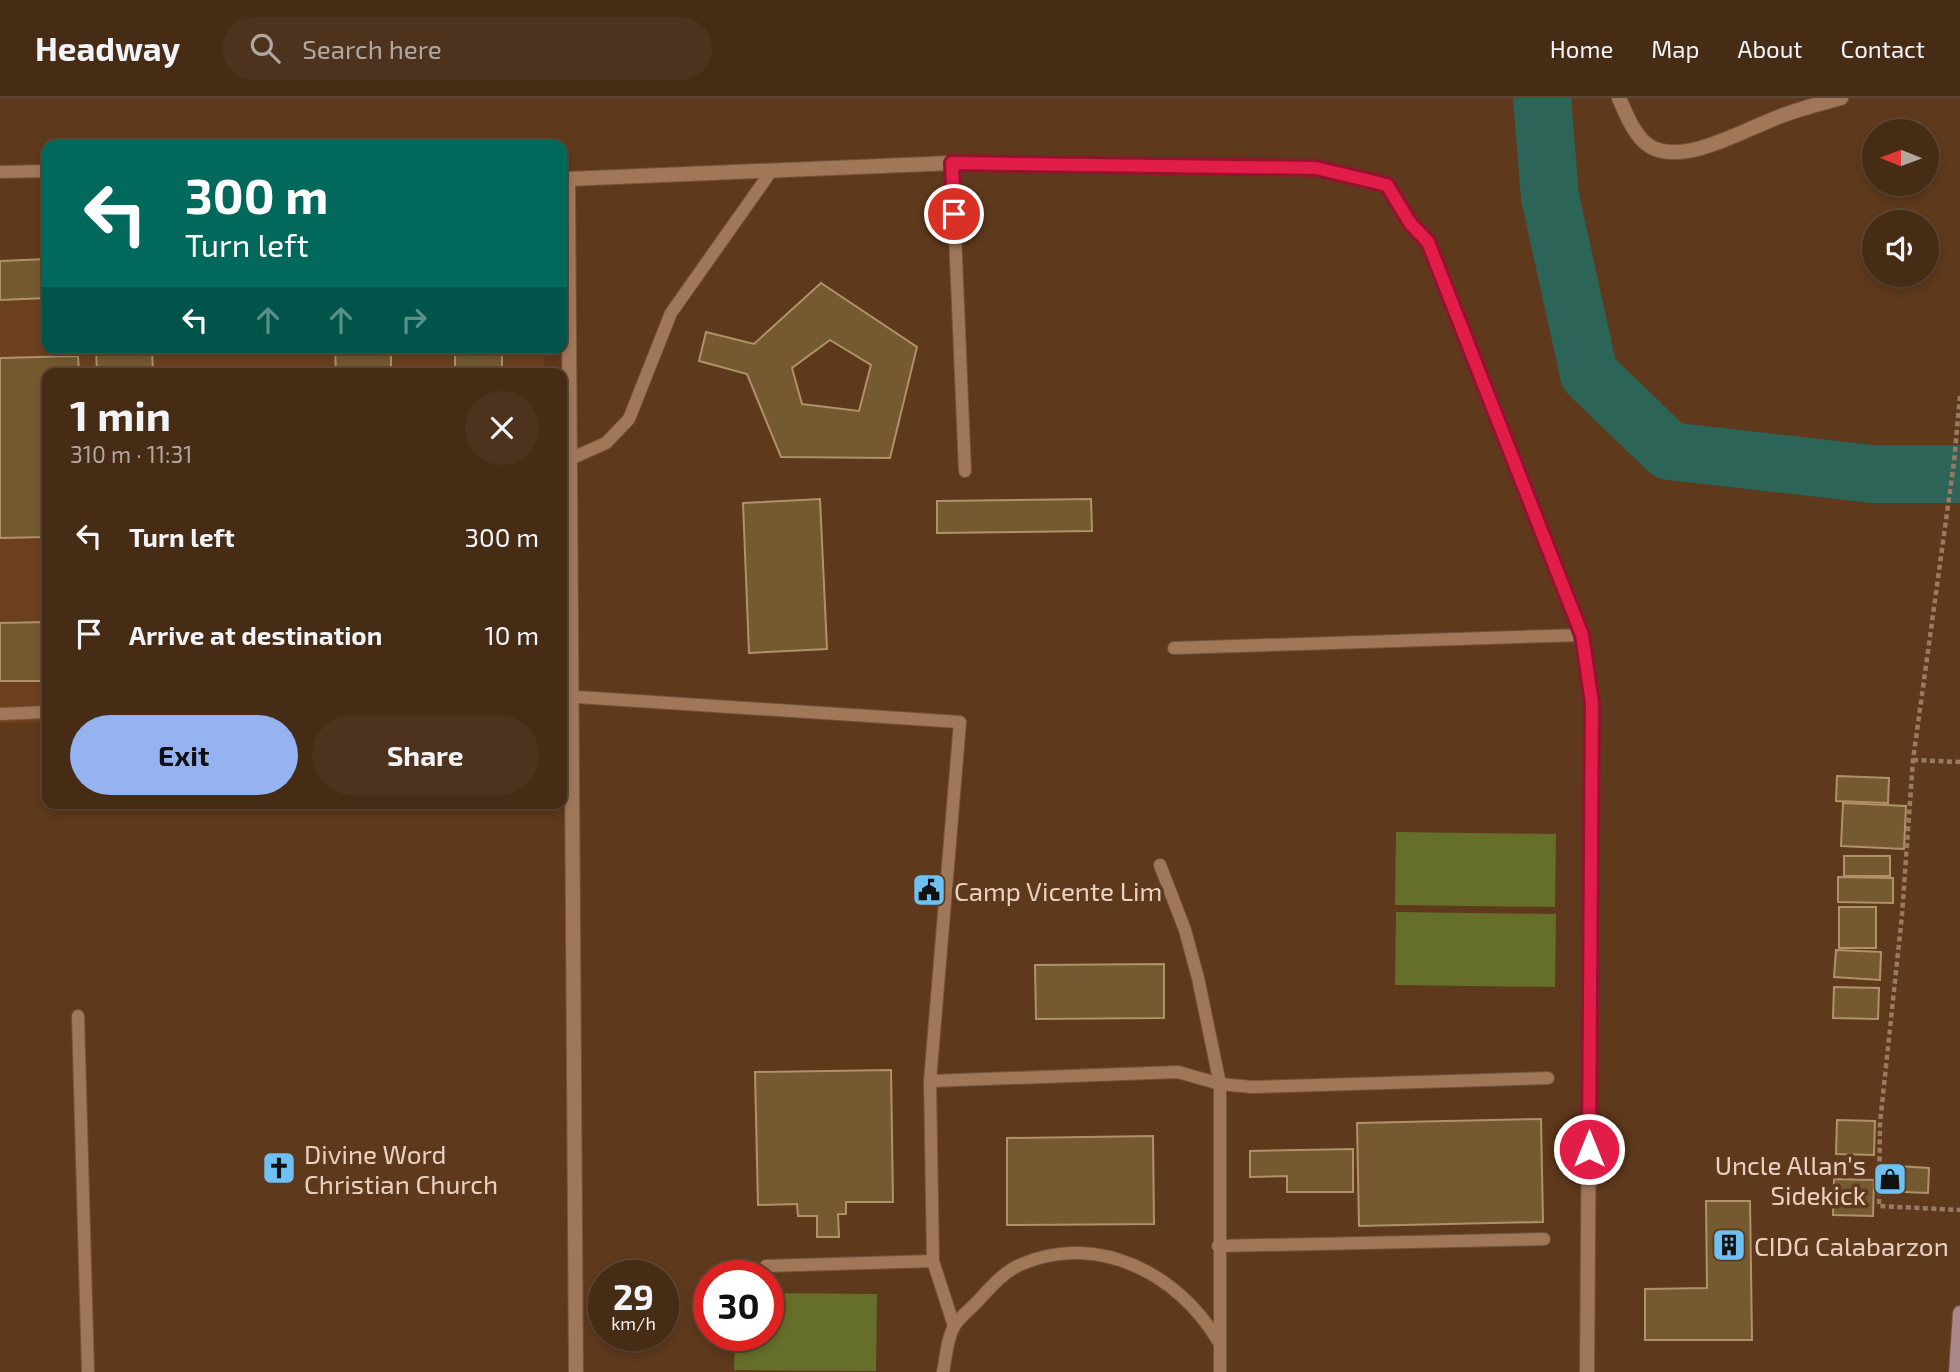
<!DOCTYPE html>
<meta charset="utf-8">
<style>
:root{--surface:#462b15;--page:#4d331e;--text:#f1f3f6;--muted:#b0a7a0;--line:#5e4734;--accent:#95b2f1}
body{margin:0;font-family:"Exo 2",sans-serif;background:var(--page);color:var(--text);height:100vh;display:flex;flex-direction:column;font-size:26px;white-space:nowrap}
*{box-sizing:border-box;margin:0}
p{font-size:23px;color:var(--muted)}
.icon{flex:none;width:38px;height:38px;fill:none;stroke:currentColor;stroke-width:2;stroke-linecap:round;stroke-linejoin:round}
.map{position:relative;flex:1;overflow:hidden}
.drawer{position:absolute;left:42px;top:270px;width:525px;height:441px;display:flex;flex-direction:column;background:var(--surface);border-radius:14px;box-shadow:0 4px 10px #0003,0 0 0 2px var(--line)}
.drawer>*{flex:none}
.guide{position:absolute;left:42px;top:42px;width:525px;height:214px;border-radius:14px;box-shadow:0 4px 10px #0003,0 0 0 2px var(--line);background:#00695c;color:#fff;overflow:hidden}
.needle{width:46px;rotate:271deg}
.tools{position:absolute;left:1862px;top:21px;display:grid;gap:14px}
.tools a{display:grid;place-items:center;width:77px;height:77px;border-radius:50%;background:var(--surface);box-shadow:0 4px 10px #0003,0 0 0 2px var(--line);font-size:35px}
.speed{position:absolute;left:588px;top:1162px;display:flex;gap:14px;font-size:35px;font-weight:700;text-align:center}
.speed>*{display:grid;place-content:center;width:91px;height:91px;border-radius:50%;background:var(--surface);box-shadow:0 4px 10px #0003,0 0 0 2px var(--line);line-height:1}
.speed small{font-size:18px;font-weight:400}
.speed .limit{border:10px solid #d22;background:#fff;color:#111}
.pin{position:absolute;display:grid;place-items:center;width:60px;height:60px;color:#fff;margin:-30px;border:4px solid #fff;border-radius:50%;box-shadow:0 2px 7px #0007}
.me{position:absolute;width:77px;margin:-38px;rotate:0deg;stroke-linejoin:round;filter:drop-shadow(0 0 5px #0008)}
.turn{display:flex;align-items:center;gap:24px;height:147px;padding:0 28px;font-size:32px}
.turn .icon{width:91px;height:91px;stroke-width:2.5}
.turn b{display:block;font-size:49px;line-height:60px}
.lanes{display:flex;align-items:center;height:66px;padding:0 28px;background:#0003;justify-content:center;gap:35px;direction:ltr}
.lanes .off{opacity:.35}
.round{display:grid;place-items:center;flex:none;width:74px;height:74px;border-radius:37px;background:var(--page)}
.head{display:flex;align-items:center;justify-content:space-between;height:119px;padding:0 28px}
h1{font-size:42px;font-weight:700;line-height:52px}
.primary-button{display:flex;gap:14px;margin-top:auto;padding:14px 28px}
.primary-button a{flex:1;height:80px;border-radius:42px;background:var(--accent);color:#111;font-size:28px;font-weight:700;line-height:80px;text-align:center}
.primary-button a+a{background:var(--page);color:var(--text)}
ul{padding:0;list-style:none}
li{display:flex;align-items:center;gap:21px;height:98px;padding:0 28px}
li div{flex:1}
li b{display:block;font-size:26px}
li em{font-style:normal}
header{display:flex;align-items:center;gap:42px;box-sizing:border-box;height:98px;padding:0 35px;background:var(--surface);border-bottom:2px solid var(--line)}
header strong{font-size:33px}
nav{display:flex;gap:38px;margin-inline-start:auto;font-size:24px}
.search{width:490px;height:63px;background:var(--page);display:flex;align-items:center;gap:18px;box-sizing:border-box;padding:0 24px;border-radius:38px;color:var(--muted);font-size:26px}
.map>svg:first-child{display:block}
.built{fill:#6c401e}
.green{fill:#666f29}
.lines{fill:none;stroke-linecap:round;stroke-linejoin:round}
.river{stroke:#2c6457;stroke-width:58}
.building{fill:#755931;stroke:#af9268;stroke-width:2;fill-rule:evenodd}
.service-casing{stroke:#74543b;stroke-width:14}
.minor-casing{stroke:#74543b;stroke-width:16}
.secondary-casing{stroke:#74543b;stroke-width:16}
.path{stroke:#9a7a63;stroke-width:4.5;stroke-dasharray:5 3.5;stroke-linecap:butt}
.service{stroke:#a1775a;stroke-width:12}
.minor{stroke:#a1775a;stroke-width:14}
.secondary{stroke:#aa878a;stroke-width:14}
.route-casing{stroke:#92132f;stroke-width:18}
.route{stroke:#e11d48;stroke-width:12}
.labels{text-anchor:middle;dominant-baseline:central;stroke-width:7;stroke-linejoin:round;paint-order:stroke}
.poi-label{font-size:26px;fill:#e9d1c2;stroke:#5e391c;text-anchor:start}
</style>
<header>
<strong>Headway</strong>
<div class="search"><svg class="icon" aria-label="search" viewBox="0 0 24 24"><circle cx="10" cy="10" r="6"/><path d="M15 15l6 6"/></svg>Search here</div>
<nav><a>Home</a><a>Map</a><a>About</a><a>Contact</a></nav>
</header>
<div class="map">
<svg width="1960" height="1274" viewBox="0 0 1960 1274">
<rect width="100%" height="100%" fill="#5e391c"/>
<path class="built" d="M47,173V250H544L545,275H47V624L0,625V174Z"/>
<g class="green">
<path d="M1396,734L1556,736L1555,809L1395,807Z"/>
<path d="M1396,814L1556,816L1555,889L1395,887Z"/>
<path d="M768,1195L877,1196L876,1273L734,1272L735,1237H768Z"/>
</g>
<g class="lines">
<path class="river" d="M1542,0L1550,99L1589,276L1669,353L1872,376H1960"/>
</g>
<g class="building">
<path d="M47,161V200L0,202V163Z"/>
<path d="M821,185L917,249L890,360L781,359L747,276L699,263L706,234L754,246ZM830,242L871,267L859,313L802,306L792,270Z"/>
<path d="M96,250H152L153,275H97Z"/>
<path d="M335,250H391V275H336Z"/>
<rect x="455" y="250" width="47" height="20"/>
<path d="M78,258L79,275H47V439L0,440V260Z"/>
<path d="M820,401L827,551L749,555L743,405Z"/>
<path d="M1091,401L1092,433L937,435V403Z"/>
<path d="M47,524V583H0V525Z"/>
<path d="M1837,678L1889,680L1888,705L1836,703Z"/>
<path d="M1843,705L1906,708L1904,751L1841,748Z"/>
<rect x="1844" y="758" width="46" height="20"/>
<path d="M1838,779L1893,780V805L1838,804Z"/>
<rect x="1839" y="809" width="37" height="41"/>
<path d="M1836,852L1881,854L1880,882L1834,879Z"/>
<path d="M1164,866V920L1036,921L1035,867Z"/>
<path d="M1834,889L1879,890L1878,921L1833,920Z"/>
<path d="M891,972L893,1104H846V1116H838L839,1139H817V1118H798L797,1106L758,1107L755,974Z"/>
<path d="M1541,1021L1543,1124L1359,1128L1357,1025Z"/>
<path d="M1837,1022L1875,1023L1874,1057L1836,1056Z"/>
<path d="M1153,1038L1154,1126L1007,1127V1040Z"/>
<path d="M1353,1051V1094H1287V1078L1250,1079V1053Z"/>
<path d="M1882,1067L1929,1070L1928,1095L1881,1093Z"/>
<path d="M1834,1081L1874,1082L1873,1118L1833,1117Z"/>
<path d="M1706,1103H1750L1752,1242H1645V1191L1707,1190Z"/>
</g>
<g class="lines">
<defs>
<g id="service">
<path d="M952,65L965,373"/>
<path d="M0,74L47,73"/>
<path d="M570,361L606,345L629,321L671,215L772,72"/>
<path d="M1174,550L1582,537"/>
<path d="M562,598L960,624L930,983L933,1163L954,1228"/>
<path d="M0,616L47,614"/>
<path d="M1160,767L1185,832L1198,880L1220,986V1274"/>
<path d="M78,918L88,1274"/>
<path d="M930,983L1178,974L1220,986L1252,989L1548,980"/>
<path d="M1218,1148L1544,1141"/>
<path d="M766,1168L933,1163"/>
<path d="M943,1274C946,1260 947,1239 955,1227C960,1219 970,1211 977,1204C990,1190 1004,1173 1022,1166C1098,1134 1179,1176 1218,1243"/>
</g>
<g id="minor">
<path d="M1619,0C1626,16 1635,40 1651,49C1687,68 1748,29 1784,17C1802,10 1822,5 1841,0"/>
<path d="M576,1274L568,81L952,65L1316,70L1387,87L1411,125L1428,144L1582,537L1592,605L1587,1274"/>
</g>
<path id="secondary" d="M1956,1274L1960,1215"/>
</defs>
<use href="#service" class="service-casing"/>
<use href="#minor" class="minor-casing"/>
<use href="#secondary" class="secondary-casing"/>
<g class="path">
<path d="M1960,298L1954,364L1913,662L1902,817L1880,1025L1879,1108L1960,1112"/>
<path d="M1913,662L1960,664"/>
</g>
<use href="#service" class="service"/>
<use href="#minor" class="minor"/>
<use href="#secondary" class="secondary"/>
</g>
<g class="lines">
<defs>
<path id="route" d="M954,116L952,65L1316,70L1387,87L1410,125L1428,144L1582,537L1592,605L1589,1051"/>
</defs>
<use href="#route" class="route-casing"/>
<use href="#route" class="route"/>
</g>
<defs>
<symbol id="civic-square" viewBox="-11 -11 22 22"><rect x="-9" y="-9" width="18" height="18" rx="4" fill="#6ec2f3" stroke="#5e391c"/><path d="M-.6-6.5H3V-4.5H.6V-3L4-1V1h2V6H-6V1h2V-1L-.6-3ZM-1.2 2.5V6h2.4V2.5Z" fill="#111"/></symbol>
<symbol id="church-square" viewBox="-11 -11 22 22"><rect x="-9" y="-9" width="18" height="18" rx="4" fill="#6ec2f3" stroke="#5e391c"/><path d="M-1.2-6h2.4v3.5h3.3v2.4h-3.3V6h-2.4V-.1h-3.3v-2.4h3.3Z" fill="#111"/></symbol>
<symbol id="shop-square" viewBox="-11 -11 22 22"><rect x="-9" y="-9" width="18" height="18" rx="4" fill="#6ec2f3" stroke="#5e391c"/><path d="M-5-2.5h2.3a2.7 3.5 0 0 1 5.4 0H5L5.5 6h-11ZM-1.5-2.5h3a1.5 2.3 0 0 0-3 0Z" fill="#111"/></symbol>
<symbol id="building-square" viewBox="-11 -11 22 22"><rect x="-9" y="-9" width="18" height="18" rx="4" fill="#6ec2f3" stroke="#5e391c"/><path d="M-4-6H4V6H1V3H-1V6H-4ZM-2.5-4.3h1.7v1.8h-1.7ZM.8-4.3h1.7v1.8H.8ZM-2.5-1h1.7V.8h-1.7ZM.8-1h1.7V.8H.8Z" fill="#111"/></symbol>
</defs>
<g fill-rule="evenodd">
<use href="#civic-square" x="910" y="773" width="38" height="38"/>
<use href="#church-square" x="260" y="1051" width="38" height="38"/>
<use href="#shop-square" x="1871" y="1062" width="38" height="38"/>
<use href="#building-square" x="1710" y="1128" width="38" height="38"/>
</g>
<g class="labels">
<g class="poi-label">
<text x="954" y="792">Camp Vicente Lim</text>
<text x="304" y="1055">Divine Word<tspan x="304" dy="30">Christian Church</tspan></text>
<text x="1866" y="1066" text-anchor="end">Uncle Allan's<tspan x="1866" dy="30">Sidekick</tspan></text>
<text x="1754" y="1147">CIDG Calabarzon</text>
</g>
</g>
</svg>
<div class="tools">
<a><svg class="needle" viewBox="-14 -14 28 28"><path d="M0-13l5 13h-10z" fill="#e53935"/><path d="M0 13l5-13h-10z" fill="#b0a7a0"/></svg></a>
<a><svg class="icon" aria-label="sound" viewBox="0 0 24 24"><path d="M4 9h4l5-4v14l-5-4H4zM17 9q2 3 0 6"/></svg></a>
</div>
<div class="speed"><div>29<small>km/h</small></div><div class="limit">30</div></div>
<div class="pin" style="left:954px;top:116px;background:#d93025"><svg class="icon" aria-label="arrive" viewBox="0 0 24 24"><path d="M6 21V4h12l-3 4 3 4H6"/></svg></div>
<svg class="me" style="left:1589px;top:1051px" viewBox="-20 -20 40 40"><circle r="17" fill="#e11d48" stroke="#fff" stroke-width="3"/><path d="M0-11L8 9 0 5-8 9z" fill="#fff"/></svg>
<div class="guide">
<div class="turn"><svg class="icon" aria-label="left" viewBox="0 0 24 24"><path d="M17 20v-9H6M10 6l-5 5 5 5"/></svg><div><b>300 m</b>Turn left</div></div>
<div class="lanes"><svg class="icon" aria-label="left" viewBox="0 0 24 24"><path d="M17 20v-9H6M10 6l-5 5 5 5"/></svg><svg class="icon off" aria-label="ahead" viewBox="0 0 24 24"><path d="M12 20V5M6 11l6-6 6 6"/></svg><svg class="icon off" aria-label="ahead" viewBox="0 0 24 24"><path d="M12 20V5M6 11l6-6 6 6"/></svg><svg class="icon off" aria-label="right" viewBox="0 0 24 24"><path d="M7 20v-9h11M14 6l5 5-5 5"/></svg></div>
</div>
<section class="drawer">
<div class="head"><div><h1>1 min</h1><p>310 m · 11:31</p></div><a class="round"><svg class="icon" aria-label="close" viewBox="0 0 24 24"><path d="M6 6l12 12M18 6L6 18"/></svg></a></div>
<ul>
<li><svg class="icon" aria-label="left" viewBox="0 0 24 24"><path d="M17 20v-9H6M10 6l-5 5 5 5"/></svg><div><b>Turn left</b></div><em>300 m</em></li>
<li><svg class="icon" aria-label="arrive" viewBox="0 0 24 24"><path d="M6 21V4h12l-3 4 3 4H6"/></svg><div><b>Arrive at destination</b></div><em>10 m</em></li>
</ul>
<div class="primary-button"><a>Exit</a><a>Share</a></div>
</section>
</div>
